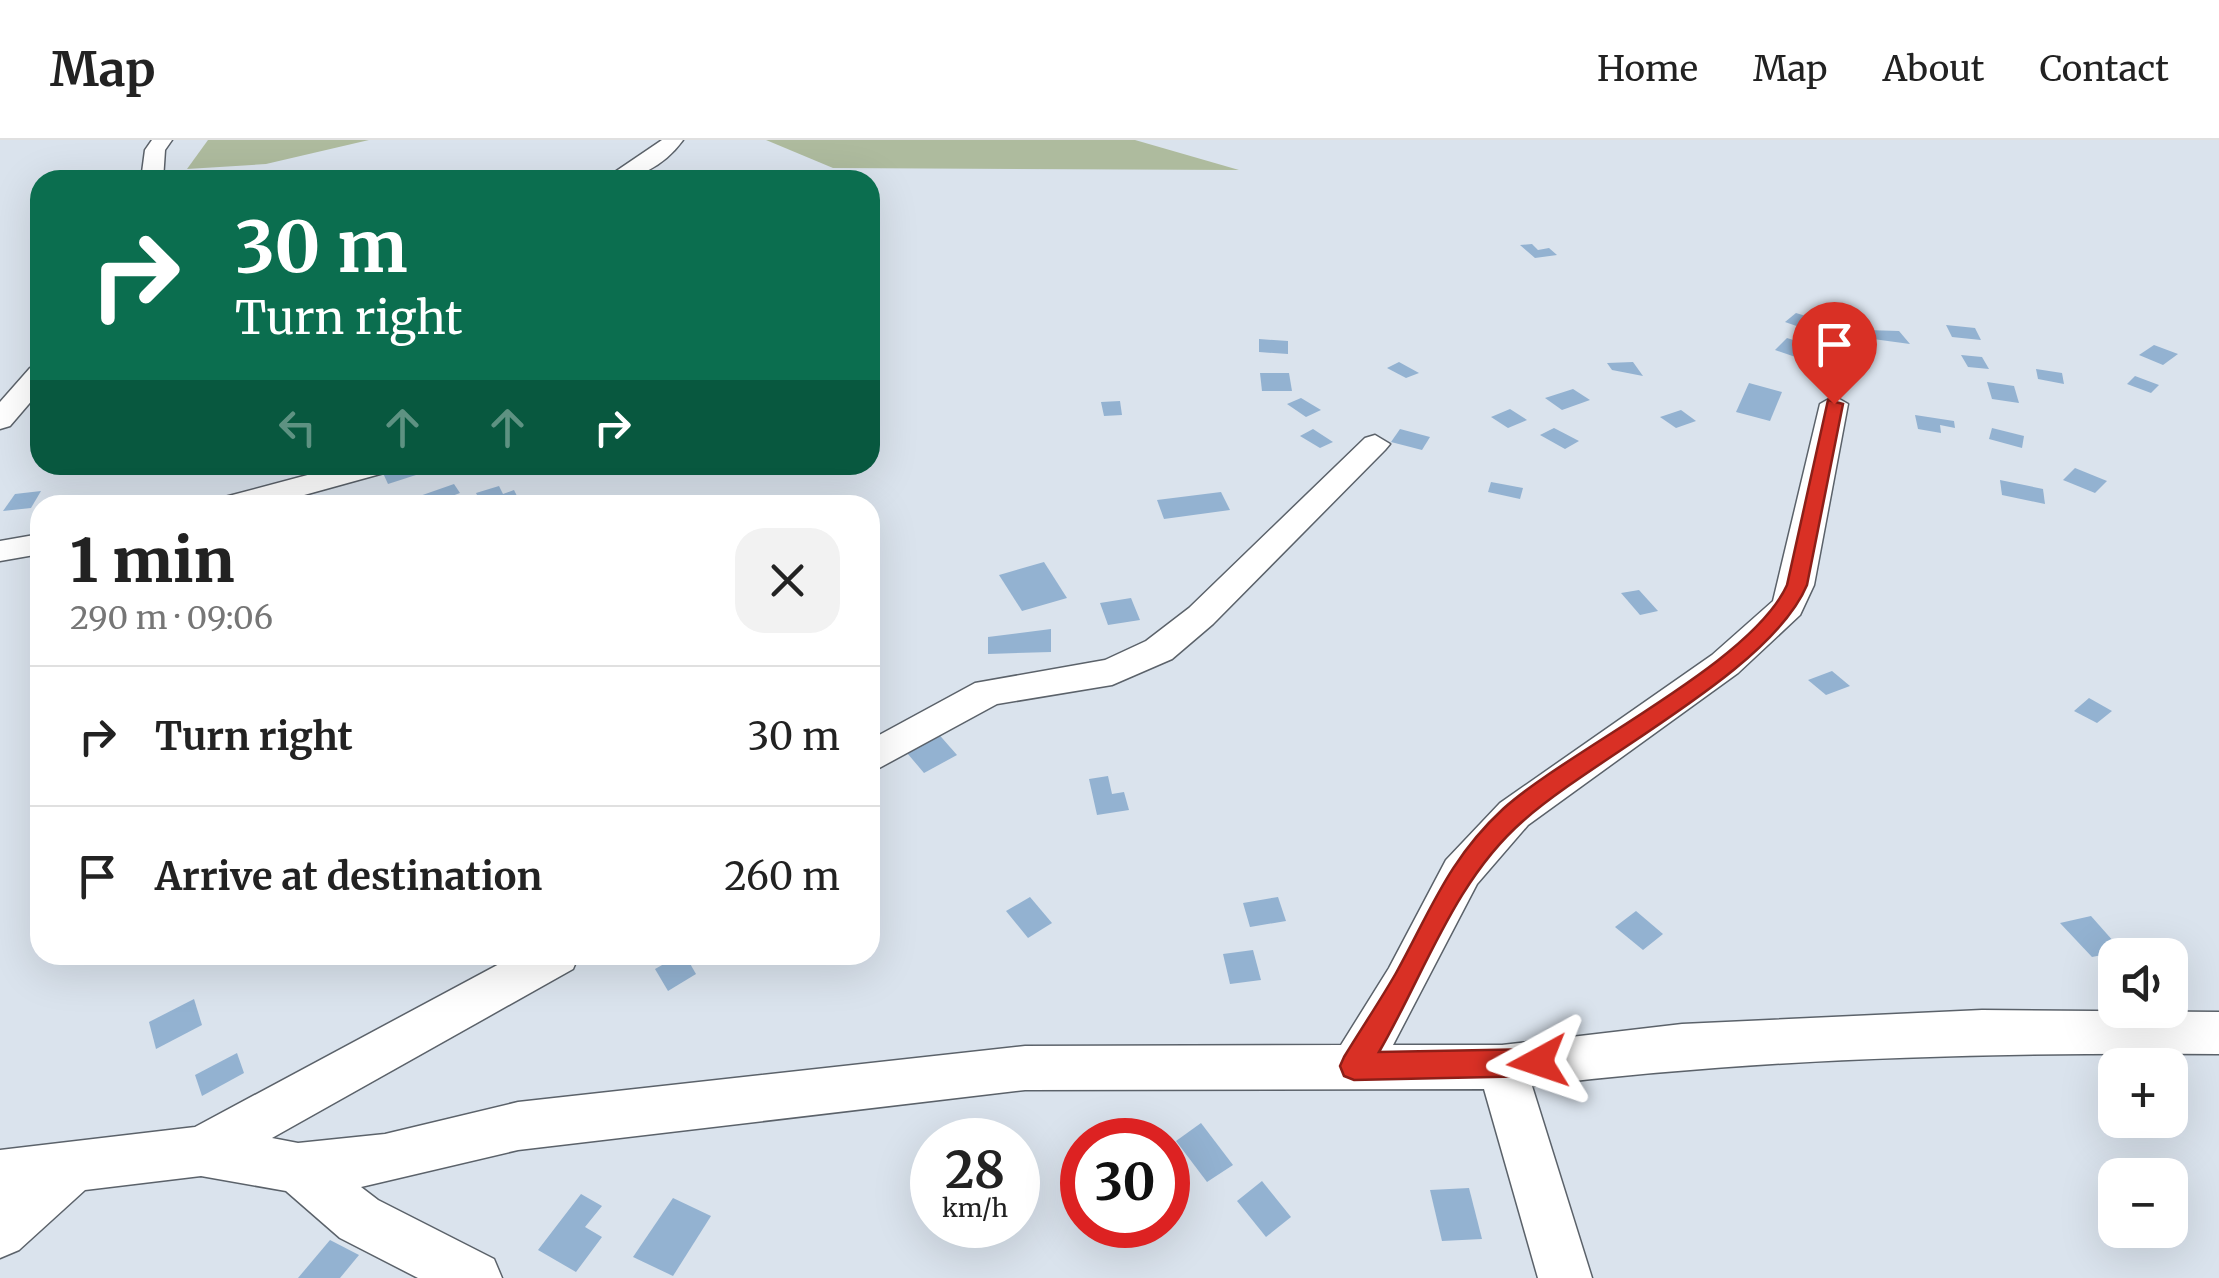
<!DOCTYPE html>
<meta charset="utf-8">
<style>
:root{--surface:#fff;--page:#f2f2f2;--text:#222;--muted:#767676;--line:#e0e0e0}
body{margin:0;font-family:Merriweather,serif;background:var(--page);color:var(--text);height:100vh;display:flex;flex-direction:column;font-size:38px;white-space:nowrap}
*{box-sizing:border-box;margin:0}
p{font-size:32px;color:var(--muted)}
.icon{flex:none;width:55px;height:55px;fill:none;stroke:currentColor;stroke-width:2;stroke-linecap:round;stroke-linejoin:round}
.map{position:relative;flex:1;overflow:hidden}
.panel{position:absolute;left:30px;top:355px;width:850px;height:470px;display:flex;flex-direction:column;background:var(--surface);border-radius:30px;box-shadow:0 10px 40px #0002}
.panel>*{flex:none}
.top-card{position:absolute;left:30px;top:30px;width:850px;height:305px;border-radius:30px;box-shadow:0 10px 40px #0002;background:#0b6e4f;color:#fff;overflow:hidden}
.controls{position:absolute;left:2098px;top:798px;display:grid;gap:20px}
.controls a{display:grid;place-items:center;width:90px;height:90px;border-radius:20px;background:var(--surface);box-shadow:0 10px 40px #0002;font-size:50px}
.speed{position:absolute;left:910px;top:978px;display:flex;gap:20px;font-size:50px;font-weight:700;text-align:center}
.speed>*{display:grid;place-content:center;width:130px;height:130px;border-radius:50%;background:var(--surface);box-shadow:0 10px 40px #0002;line-height:1}
.speed small{font-size:25px;font-weight:400}
.speed .limit{border:15px solid #d22;background:#fff;color:#111}
.pin{position:absolute;display:grid;place-items:center;width:85px;height:85px;color:#fff;margin:-102px -42px;border-radius:50% 50% 50% 0;rotate:-45deg;box-shadow:0 0 10px #0007}
.pin .icon{rotate:45deg}
.me{position:absolute;width:110px;margin:-55px;rotate:265deg;stroke-linejoin:round;filter:drop-shadow(0 0 8px #0008)}
.turn{display:flex;align-items:center;gap:35px;height:210px;padding:0 40px;font-size:45px}
.turn .icon{width:130px;height:130px;stroke-width:2.5}
.turn b{display:block;font-size:70px;line-height:85px}
.lanes{display:flex;align-items:center;height:95px;padding:0 40px;background:#0003;justify-content:center;gap:50px;direction:ltr}
.lanes .off{opacity:.35}
.round{display:grid;place-items:center;flex:none;width:105px;height:105px;border-radius:30px;background:var(--page)}
.headline{display:flex;align-items:center;justify-content:space-between;height:170px;padding:0 40px}
h1{font-size:60px;font-weight:800;line-height:75px}
ul{padding:0;list-style:none}
li{display:flex;align-items:center;gap:30px;height:140px;padding:0 40px;border-top:2px solid var(--line)}
li div{flex:1}
li b{display:block;font-size:38px}
li em{font-style:normal}
header{display:flex;align-items:center;gap:60px;box-sizing:border-box;height:140px;padding:0 50px;background:var(--surface);border-bottom:2px solid var(--line)}
header strong{font-size:48px}
nav{display:flex;gap:55px;margin-inline-start:auto;font-size:35px}
.map>svg:first-child{display:block}
.green{fill:#aebb9e}
.building{fill:#93b2d1}
.lines{fill:none;stroke-linecap:round;stroke-linejoin:round}
.minor-casing{stroke:#5b626a;stroke-width:3}
.minor{fill:#fff;fill-rule:evenodd}
.route{fill:#d93025;stroke:#8d1f18;stroke-width:2.5}
</style>
<header>
<strong>Map</strong>
<nav><a>Home</a><a>Map</a><a>About</a><a>Contact</a></nav>
</header>
<div class="map">
<svg width="2219" height="1138" viewBox="0 0 2219 1138">
<rect width="100%" height="100%" fill="#dae3ed"/>
<g class="green">
<path d="M208,0H369L266,24L187,29Z"/>
<path d="M766,0H1135L1239,30L833,28Z"/>
</g>
<g class="building">
<path d="M1532,104L1538,110L1549,108L1557,115L1535,118L1520,105Z"/>
<path d="M1796,173L1822,181L1811,191L1785,182Z"/>
<path d="M1946,185L1975,188L1981,200L1952,197Z"/>
<path d="M1866,190L1899,191L1910,204L1873,199Z"/>
<path d="M1787,198L1824,210L1813,223L1775,210Z"/>
<path d="M1259,199L1288,201V214L1259,212Z"/>
<path d="M2154,205L2178,214L2163,225L2139,215Z"/>
<path d="M1961,215L1982,217L1989,229L1968,227Z"/>
<path d="M1399,222L1419,233L1406,238L1387,228Z"/>
<path d="M1633,222L1643,236L1612,230L1607,223Z"/>
<path d="M2036,229L2062,233L2064,244L2038,239Z"/>
<path d="M1260,233H1289L1292,251H1262Z"/>
<path d="M2135,236L2159,245L2151,253L2127,244Z"/>
<path d="M1987,242L2014,246L2019,263L1992,259Z"/>
<path d="M1749,243L1782,252L1770,281L1736,272Z"/>
<path d="M1573,249L1590,260L1562,270L1545,258Z"/>
<path d="M1301,258L1321,270L1306,277L1287,264Z"/>
<path d="M1120,261L1122,275L1104,276L1101,262Z"/>
<path d="M1510,269L1527,280L1508,288L1491,277Z"/>
<path d="M1681,270L1696,281L1676,288L1660,277Z"/>
<path d="M1915,275L1954,281L1955,288L1940,285L1941,293L1918,289Z"/>
<path d="M1554,288L1579,301L1565,309L1540,295Z"/>
<path d="M1992,288L2024,296L2022,308L1989,299Z"/>
<path d="M1313,289L1333,302L1320,308L1300,296Z"/>
<path d="M1400,289L1430,297L1422,310L1391,302Z"/>
<path d="M411,325L416,335L388,344L383,333Z"/>
<path d="M2075,328L2107,341L2095,353L2063,340Z"/>
<path d="M2000,340L2043,349L2045,364L2002,355Z"/>
<path d="M1491,342L1523,348L1520,359L1488,352Z"/>
<path d="M454,344L460,353L428,365H418L414,358Z"/>
<path d="M499,346L503,354L514,350L518,358L482,365L476,353Z"/>
<path d="M41,351L31,368L3,371L15,354Z"/>
<path d="M1221,352L1230,370L1164,379L1157,360Z"/>
<path d="M1044,422L1067,458L1022,471L999,435Z"/>
<path d="M1639,450L1658,471L1640,475L1621,453Z"/>
<path d="M1131,458L1140,480L1108,485L1100,463Z"/>
<path d="M1051,489V512L988,514V497Z"/>
<path d="M1832,531L1850,546L1826,555L1808,540Z"/>
<path d="M2089,558L2112,571L2097,583L2074,571Z"/>
<path d="M935,590L957,615L924,633L902,607Z"/>
<path d="M1108,636L1112,654L1124,652L1129,670L1097,675L1089,639Z"/>
<path d="M1030,757L1052,783L1028,798L1006,771Z"/>
<path d="M1278,757L1286,781L1250,787L1243,763Z"/>
<path d="M1636,771L1663,794L1643,810L1615,787Z"/>
<path d="M2091,776L2122,811L2092,817L2060,783Z"/>
<path d="M1253,810L1261,840L1230,844L1223,814Z"/>
<path d="M680,815H685L696,834L668,851L655,829Z"/>
<path d="M194,859L202,885L156,909L149,882Z"/>
<path d="M237,913L244,933L202,956L195,935Z"/>
<path d="M1201,983L1233,1025L1207,1042L1176,1001Z"/>
<path d="M1262,1041L1291,1077L1266,1097L1237,1061Z"/>
<path d="M1469,1048L1482,1099L1442,1101L1430,1050Z"/>
<path d="M581,1054L602,1066L585,1087L602,1097L576,1132L538,1110Z"/>
<path d="M673,1058L711,1076L673,1136L633,1117Z"/>
<path d="M330,1100L359,1115L340,1138H298Z"/>
</g>
<g class="lines">
<defs>
<g id="minor">
<path d="M152,0H172L165,10L163,40H141L145,10Z"/>
<path d="M662,0H683C663,27 637,40 603,40Z"/>
<path d="M40,226V251L10,286L0,289V262L30,228Z"/>
<path d="M1834,256L1848,264L1814,445L1800,475L1738,533L1528,685L1477,744L1393,905H1502L1682,884L1982,870L2219,872V914C1989,912 1761,918 1532,946L1592,1138H1538L1484,949L1025,950L518,1010L361,1047L378,1060L494,1119L502,1138H418L340,1098L286,1051L201,1036L85,1050L19,1110L0,1118V1010L195,987L516,815H579L573,829L272,998L298,1003L385,994L518,962L1025,906L1341,905L1389,828L1446,720L1500,663L1712,515L1773,461L1820,264Z"/>
<path d="M1375,295L1390,304L1385,310L1213,484L1172,519L1112,545L997,564L870,633V600L975,543L1105,520L1146,501L1189,468L1365,298Z"/>
<path d="M345,325H395L391,331L268,365H216L221,358Z"/>
<path d="M40,394V414L0,421V401Z"/>
</g>
</defs>
<use href="#minor" class="minor-casing"/>
<use href="#minor" class="minor"/>
</g>
<path class="route" d="M1828,260L1843,264L1807,445C1771,531 1596,616 1523,681C1454,741 1424,835 1379,912L1538,909L1548,913L1552,922L1548,932L1538,936L1354,940L1344,936L1340,926L1344,917C1361,889 1380,861 1396,833C1431,770 1448,720 1503,669C1571,608 1752,523 1787,445Z"/>
</svg>
<div class="controls">
<a><svg class="icon" aria-label="sound" viewBox="0 0 24 24"><path d="M4 9h4l5-4v14l-5-4H4zM17 9q2 3 0 6"/></svg></a>
<a>+</a>
<a>−</a>
</div>
<div class="speed"><div>28<small>km/h</small></div><div class="limit">30</div></div>
<div class="pin" style="left:1834px;top:264px;background:#d93025"><svg class="icon" aria-label="arrive" viewBox="0 0 24 24"><path d="M6 21V4h12l-3 4 3 4H6"/></svg></div>
<svg class="me" style="left:1538px;top:922px" viewBox="-20 -20 40 40"><path d="M0-17L14 15 0 8-14 15z" fill="#d93025" stroke="#fff" stroke-width="4"/></svg>
<div class="top-card">
<div class="turn"><svg class="icon" aria-label="right" viewBox="0 0 24 24"><path d="M7 20v-9h11M14 6l5 5-5 5"/></svg><div><b>30 m</b>Turn right</div></div>
<div class="lanes"><svg class="icon off" aria-label="left" viewBox="0 0 24 24"><path d="M17 20v-9H6M10 6l-5 5 5 5"/></svg><svg class="icon off" aria-label="ahead" viewBox="0 0 24 24"><path d="M12 20V5M6 11l6-6 6 6"/></svg><svg class="icon off" aria-label="ahead" viewBox="0 0 24 24"><path d="M12 20V5M6 11l6-6 6 6"/></svg><svg class="icon" aria-label="right" viewBox="0 0 24 24"><path d="M7 20v-9h11M14 6l5 5-5 5"/></svg></div>
</div>
<section class="panel">
<div class="headline"><div><h1>1 min</h1><p>290 m · 09:06</p></div><a class="round"><svg class="icon" aria-label="close" viewBox="0 0 24 24"><path d="M6 6l12 12M18 6L6 18"/></svg></a></div>
<ul>
<li><svg class="icon" aria-label="right" viewBox="0 0 24 24"><path d="M7 20v-9h11M14 6l5 5-5 5"/></svg><div><b>Turn right</b></div><em>30 m</em></li>
<li><svg class="icon" aria-label="arrive" viewBox="0 0 24 24"><path d="M6 21V4h12l-3 4 3 4H6"/></svg><div><b>Arrive at destination</b></div><em>260 m</em></li>
</ul>
</section>
</div>
